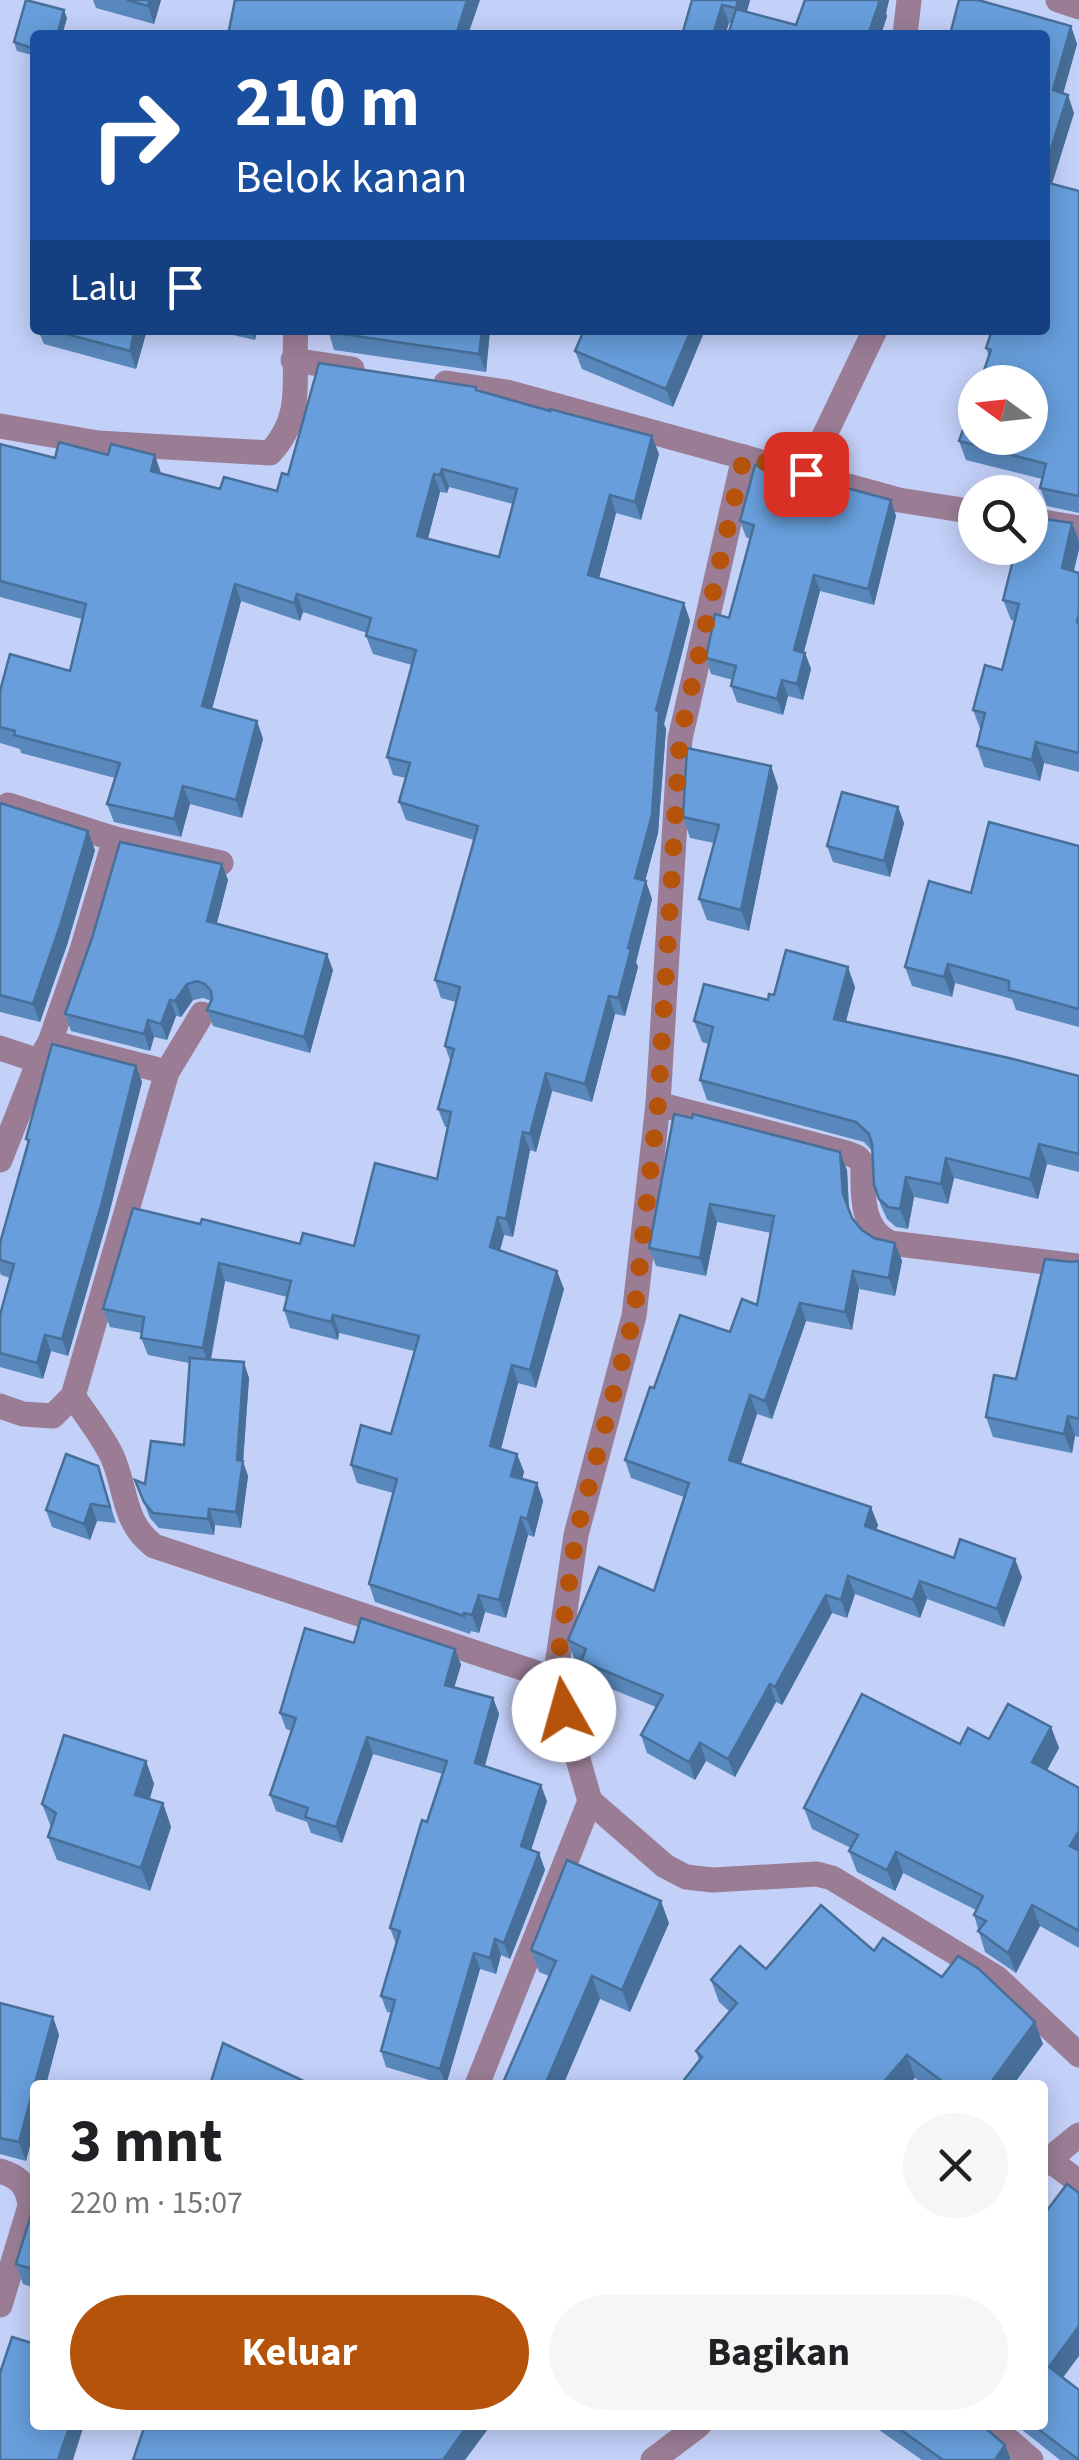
<!DOCTYPE html>
<html lang="id">
<meta charset="utf-8">
<style>
:root{--surface:#fff;--page:#f6f6f6;--text:#202124;--muted:#757577;--accent:#b45309}
body{margin:0;font-family:"Source Sans 3",sans-serif;background:var(--page);color:var(--text);height:100vh;display:flex;flex-direction:column;font-size:38px;white-space:nowrap}
*{box-sizing:border-box;margin:0}
p{font-size:32px;color:var(--muted)}
.icon{flex:none;width:55px;height:55px;fill:none;stroke:currentColor;stroke-width:2;stroke-linecap:round;stroke-linejoin:round}
.map{position:relative;flex:1;overflow:hidden}
.sheet{position:absolute;left:30px;top:2080px;width:1018px;height:350px;display:flex;flex-direction:column;background:var(--surface);border-radius:10px;box-shadow:0 5px 25px #0003}
.sheet>*{flex:none}
.guide{position:absolute;left:30px;top:30px;width:1020px;height:305px;border-radius:10px;box-shadow:0 5px 25px #0003;background:#1a4fa0;color:#fff;overflow:hidden}
.needle{width:65px;rotate:285deg}
.tools{position:absolute;left:958px;top:365px;display:grid;gap:20px}
.tools a{display:grid;place-items:center;width:90px;height:90px;border-radius:50%;background:var(--surface);box-shadow:0 5px 25px #0003;font-size:50px}
.pin{position:absolute;display:grid;place-items:center;width:85px;height:85px;color:#fff;margin:-42px;border-radius:20px;box-shadow:0 5px 15px #0006}
.me{position:absolute;width:110px;margin:-55px;rotate:353deg;stroke-linejoin:round;filter:drop-shadow(0 0 8px #0008)}
.turn{display:flex;align-items:center;gap:35px;height:210px;padding:0 40px;font-size:45px}
.turn .icon{width:130px;height:130px;stroke-width:2.5}
.turn b{display:block;font-size:70px;line-height:85px}
.then{display:flex;align-items:center;height:95px;padding:0 40px;background:#0003;gap:20px;font-size:38px}
.round{display:grid;place-items:center;flex:none;width:105px;height:105px;border-radius:52px;background:var(--page)}
.overview{display:flex;align-items:center;justify-content:space-between;height:170px;padding:0 40px}
h1{font-size:60px;font-weight:700;line-height:75px}
.cta{display:flex;gap:20px;margin-top:auto;padding:20px 40px}
.cta a{flex:1;height:115px;border-radius:60px;background:var(--accent);color:#fff;font-size:40px;font-weight:700;line-height:115px;text-align:center}
.cta a+a{background:var(--page);color:var(--text)}
.map>svg:first-child{display:block}
.lines{fill:none;stroke-linecap:round;stroke-linejoin:round}
.minor{stroke:#9a7d95;stroke-width:25}
.wall{fill:#5988bc;fill-rule:evenodd}
.shaded-wall{fill:#486f99}
.building{fill:#679edb;stroke:#486f99;stroke-width:2.5;fill-rule:evenodd}
.route{stroke:#b45309;stroke-width:18;stroke-dasharray:0 32.4}
</style>
<div class="map">
<svg width="1079" height="2460" viewBox="0 0 1079 2460">
<rect width="100%" height="100%" fill="#c3d0f8"/>
<g class="lines">
<g class="minor">
<path d="M1058,0L1079,7"/>
<path d="M905,35L909,0"/>
<path d="M293,360L352,369"/>
<path d="M446,383L507,392L899,500L975,512"/>
<path d="M0,426L98,443L270,453C306,414 292,377 296,330"/>
<path d="M744,457L680,739L658,1104L634,1316L576,1535L555,1679L590,1801L665,1866L686,1877L713,1880L817,1874L832,1878L997,1978L1079,2055"/>
<path d="M806,474L875,330"/>
<path d="M1030,520L1079,528"/>
<path d="M8,805L115,839L221,863"/>
<path d="M50,1042L167,1072"/>
<path d="M0,1048L39,1061"/>
<path d="M658,1104L847,1153L857,1157L863,1164C863,1194 860,1228 890,1243L1079,1266"/>
<path d="M0,1160L39,1061L50,1042L82,950L115,839"/>
<path d="M73,1396C86,1415 102,1435 112,1456C127,1489 122,1522 154,1546L555,1679"/>
<path d="M0,1406L23,1414L53,1416L73,1396L167,1072L202,1014"/>
<path d="M477,2085L590,1801"/>
<path d="M1049,2160L1079,2182"/>
<path d="M1042,2165L1079,2135"/>
<path d="M0,2171C20,2177 28,2186 30,2206L0,2305"/>
<path d="M991,2425L1031,2460"/>
<path d="M653,2460L699,2425"/>
</g>
</g>
<g class="wall">
<path d="M93,0H161L154,24L96,8Z"/>
<path d="M692,0H750L747,12L796,25L805,0H889L886,13L887,16L881,35H728L732,24L729,23L725,35H682Z"/>
<path d="M67,18L62,35H35V56L17,51L14,42Z"/>
<path d="M1071,26L1077,44L1063,94L1074,113L1052,184L1079,191V513L1047,506L1040,488L1042,479L966,460L959,441L989,357L986,348L1045,330V35Z"/>
<path d="M38,330H147L136,369L44,344Z"/>
<path d="M211,330H257L255,340Z"/>
<path d="M328,330H490L486,372L334,350Z"/>
<path d="M705,330L673,407L582,369L575,351Z"/>
<path d="M478,391L659,454L641,520L616,513L599,579L684,603L690,621L664,724L666,729L658,833L645,881L652,899L636,962L638,967L625,1016L615,1014L592,1102L552,1091L536,1152L530,1150L513,1237L504,1235L500,1251L564,1289L536,1388L518,1383L501,1449L517,1454L524,1472L522,1479L537,1483L543,1501L534,1537L528,1535L506,1618L485,1612L479,1633L471,1631L470,1634L375,1602L369,1584L393,1493L357,1483L351,1465L391,1434L414,1351L339,1333L338,1340L290,1328L284,1310L287,1297L225,1281L211,1360L249,1378L243,1462L248,1476L241,1528L215,1525L214,1535L159,1528L150,1518L135,1480L145,1484L184,1445L189,1363L148,1355L141,1338L142,1333L110,1327L103,1309L200,1224L300,1244L354,1246L437,1179L448,1127H445L438,1109L451,1063L445,1046L456,1002L441,998L435,980L474,840L406,820L399,802L406,778L393,775L387,757L412,665L373,654L366,636L367,633L303,612L300,621L241,601L212,709L257,721L263,739L242,818L190,804L181,837L114,822L107,804L115,778L21,753L20,749L0,743V691L70,671L82,619L0,597V444L55,458L161,473L220,489L277,491L288,475ZM449,487L513,504L499,557L428,538L440,492L447,493Z"/>
<path d="M891,500L896,516L874,605L820,591L804,652L805,653L811,669L803,700L788,696L783,715L737,702L731,686L733,680L711,674L706,658L729,618L750,539L746,537L740,521Z"/>
<path d="M1072,523L1079,541V549L1074,571L1079,573V772L1044,763L1040,781L984,767L977,746L981,731L973,710L1002,670L1015,621L1011,620L1003,600L1021,558Z"/>
<path d="M771,766L778,787L749,931L707,920L699,899L714,843L690,838L683,817Z"/>
<path d="M0,803L95,850L67,945L40,1022L0,1012Z"/>
<path d="M898,807L904,823L890,877L833,862L827,846Z"/>
<path d="M1079,846V1027L1016,1010L1012,999L955,983L952,997L912,986L905,967L971,893Z"/>
<path d="M222,864L228,880L217,923L333,970L310,1053L213,1026L207,1010L211,1001L203,998L193,1000L181,1017L176,1016L167,1040L154,1037L150,1051L71,1031L65,1014Z"/>
<path d="M855,987L846,1022L1079,1076V1172L1047,1164L1038,1199L954,1178L948,1204L914,1197L908,1229L896,1227L887,1219L881,1206L874,1185L872,1151L864,1142L707,1100L700,1080L709,1044L702,1042L694,1021L768,1000L774,995Z"/>
<path d="M136,1066L142,1082L108,1218L68,1356L51,1351L43,1379L0,1367V1315L10,1278L1,1275L0,1272V1243L28,1145L26,1139Z"/>
<path d="M674,1114L847,1170L849,1210L852,1218L862,1230L874,1238L895,1243L902,1261L895,1296L859,1289L852,1330L806,1321L772,1419L757,1414L741,1464L878,1525L876,1530L954,1558L1022,1577L1004,1627L927,1599L920,1618L855,1594L847,1618L832,1613L782,1705L776,1702L735,1777L706,1761L695,1780L647,1753L641,1735L656,1707L587,1679L581,1661L574,1658L568,1640L654,1591L684,1497L631,1478L625,1460L654,1388L730,1332L757,1305L771,1233L717,1222L706,1276L656,1266L649,1248Z"/>
<path d="M1079,1261V1437L1075,1436L1072,1453L993,1437L986,1417L1016,1379L1071,1262Z"/>
<path d="M98,1466L116,1523L97,1521L90,1540L52,1527L46,1510Z"/>
<path d="M354,1643L455,1649L461,1665L454,1688L493,1698L499,1714L485,1766L547,1801L531,1850L539,1853L545,1870L510,1959L501,1955L496,1974L480,1969L446,2085L386,2067L381,2051L392,2013L387,2012L381,1996L396,1944L390,1928L443,1774L373,1754L342,1843L311,1833L307,1822L276,1811L270,1795L292,1731L286,1729L280,1713Z"/>
<path d="M1051,1727L1059,1748L1047,1770L1079,1788V1948L1040,1926L1016,1973L985,1952L974,1915L976,1910L903,1873L895,1891L857,1872L849,1851L851,1848L812,1829L804,1808L960,1744Z"/>
<path d="M146,1761L154,1784L150,1799L163,1803L171,1827L150,1891L57,1860L48,1837L51,1827L42,1804Z"/>
<path d="M669,1923L630,2012L600,1999L563,2085H502L549,1976L539,1972L531,1950Z"/>
<path d="M874,1951L1043,2044L1013,2085H925L915,2078L699,2060L696,2051L730,2012L719,2002L711,1980Z"/>
<path d="M0,2003L53,2017L59,2035L26,2161L0,2154Z"/>
<path d="M35,2208V2288L23,2284L16,2264Z"/>
<path d="M1063,2378L1079,2460H1060L1016,2425H1042Z"/>
<path d="M872,2425H982L1005,2445L1011,2460H922Z"/>
</g>
<g class="shaded-wall">
<path d="M149,0H161L154,24L148,6Z"/>
<path d="M467,0H480L468,35H456Z"/>
<path d="M738,0H750L742,27L736,8Z"/>
<path d="M879,0H889L886,13L887,16L881,35H868Z"/>
<path d="M722,5L729,23L725,35H713Z"/>
<path d="M64,10L67,18L62,35H57Z"/>
<path d="M1071,26L1077,44L1059,108L1053,90Z"/>
<path d="M1068,95L1074,113L1047,199L1045,192V168Z"/>
<path d="M135,330H147L136,369L130,351Z"/>
<path d="M251,330H257L255,340Z"/>
<path d="M482,330H490L486,372L479,354Z"/>
<path d="M691,330H705L673,407L666,389Z"/>
<path d="M652,436L659,454L641,520L635,502Z"/>
<path d="M155,455L161,473L151,471Z"/>
<path d="M442,469L449,487L447,493L440,475Z"/>
<path d="M434,474L440,492L424,554L417,536Z"/>
<path d="M610,495L616,513L595,593L588,575Z"/>
<path d="M891,500L896,516L874,605L868,589Z"/>
<path d="M1072,523L1079,541V549L1069,589L1062,568Z"/>
<path d="M814,575L820,591L800,666L794,650Z"/>
<path d="M235,584L241,601L208,724L202,706Z"/>
<path d="M297,594L303,612L300,621L294,603Z"/>
<path d="M684,603L690,621L664,724L666,729L658,833L641,896L635,878L656,710Z"/>
<path d="M805,653L811,669L803,700L797,684Z"/>
<path d="M782,680L788,696L783,715L777,699Z"/>
<path d="M257,721L263,739L242,818L236,800Z"/>
<path d="M1036,742L1044,763L1040,781L1032,760Z"/>
<path d="M771,766L778,787L749,931L741,910Z"/>
<path d="M183,786L190,804L181,837L174,819Z"/>
<path d="M898,807L904,823L890,877L884,861Z"/>
<path d="M88,831L95,850L67,945L40,1022L33,1004Z"/>
<path d="M222,864L228,880L213,937L207,921Z"/>
<path d="M646,881L652,899L636,962L638,967L625,1016L618,998L628,948Z"/>
<path d="M327,954L333,970L310,1053L304,1037Z"/>
<path d="M948,964L955,983L952,997L944,977Z"/>
<path d="M848,967L855,987L841,1039L834,1019Z"/>
<path d="M187,984L193,1000L181,1017L175,1001Z"/>
<path d="M609,996L615,1014L592,1102L585,1084Z"/>
<path d="M170,1000L176,1016L167,1040L161,1024Z"/>
<path d="M148,1020L154,1037L150,1051L144,1034Z"/>
<path d="M136,1066L142,1082L108,1218L68,1356L62,1339Z"/>
<path d="M546,1073L552,1091L536,1152L530,1134Z"/>
<path d="M523,1132L530,1150L513,1237L506,1219Z"/>
<path d="M1039,1144L1047,1164L1038,1199L1030,1179Z"/>
<path d="M840,1152L847,1170L849,1212L843,1194Z"/>
<path d="M946,1158L954,1178L948,1204L941,1184Z"/>
<path d="M906,1177L914,1197L908,1229L900,1209Z"/>
<path d="M710,1204L717,1222L706,1276L700,1258Z"/>
<path d="M498,1217L504,1235L496,1265L490,1247Z"/>
<path d="M895,1243L902,1261L895,1296L889,1278Z"/>
<path d="M219,1263L225,1281L209,1366L203,1348Z"/>
<path d="M557,1271L564,1289L536,1388L530,1370Z"/>
<path d="M853,1271L859,1289L852,1330L845,1312Z"/>
<path d="M800,1303L806,1321L772,1419L765,1401Z"/>
<path d="M333,1315L339,1333L338,1340L331,1322Z"/>
<path d="M45,1335L51,1351L43,1379L37,1363Z"/>
<path d="M244,1362L249,1378L243,1462L248,1476L241,1528L236,1512L237,1460Z"/>
<path d="M512,1365L518,1383L497,1464L490,1446Z"/>
<path d="M750,1395L757,1414L736,1478L729,1460Z"/>
<path d="M1068,1416L1075,1436L1072,1453L1064,1434Z"/>
<path d="M517,1454L524,1472L518,1494L511,1476Z"/>
<path d="M537,1483L543,1501L534,1537L527,1519Z"/>
<path d="M91,1504L97,1521L90,1540L84,1524Z"/>
<path d="M871,1507L878,1525L871,1544L865,1526Z"/>
<path d="M209,1509L215,1525L214,1535L208,1519Z"/>
<path d="M521,1517L528,1535L506,1618L499,1600Z"/>
<path d="M1015,1559L1022,1577L1004,1627L997,1609Z"/>
<path d="M848,1576L855,1594L847,1618L841,1600Z"/>
<path d="M920,1581L927,1599L920,1618L913,1600Z"/>
<path d="M479,1595L485,1612L479,1633L472,1615Z"/>
<path d="M826,1595L832,1613L782,1705L775,1687Z"/>
<path d="M455,1649L461,1665L450,1701L445,1685Z"/>
<path d="M770,1684L776,1702L735,1777L728,1759Z"/>
<path d="M493,1698L499,1714L481,1779L475,1763Z"/>
<path d="M1051,1727L1059,1748L1040,1783L1032,1762Z"/>
<path d="M367,1737L373,1754L342,1843L336,1827Z"/>
<path d="M700,1743L706,1761L695,1780L689,1762Z"/>
<path d="M146,1761L154,1784L143,1818L135,1795Z"/>
<path d="M541,1785L547,1801L527,1862L521,1846Z"/>
<path d="M163,1803L171,1827L150,1891L141,1868Z"/>
<path d="M1079,1831V1865L1070,1846Z"/>
<path d="M896,1852L903,1873L895,1891L887,1870Z"/>
<path d="M539,1853L545,1870L510,1959L504,1943Z"/>
<path d="M661,1901L669,1923L630,2012L622,1990Z"/>
<path d="M1032,1905L1040,1926L1016,1973L1008,1953Z"/>
<path d="M495,1939L501,1955L496,1974L490,1958Z"/>
<path d="M474,1953L480,1969L446,2085L440,2069Z"/>
<path d="M592,1976L600,1999L563,2085H549L547,2080Z"/>
<path d="M53,2017L59,2035L46,2085H35V2125L26,2161L19,2142Z"/>
<path d="M1035,2022L1043,2044L1013,2085H989Z"/>
<path d="M907,2055L915,2078L908,2085H881Z"/>
<path d="M1079,2326V2356L1056,2387L1049,2367Z"/>
<path d="M70,2425H84L73,2460H58Z"/>
<path d="M468,2425H491L465,2460H443Z"/>
<path d="M1005,2445L1011,2460H995Z"/>
</g>
<g class="building">
<path d="M26,0L64,10L57,35H35V49L14,42Z"/>
<path d="M127,0H149L148,6Z"/>
<path d="M235,0H467L456,35H228Z"/>
<path d="M692,0H738L736,8L722,5L713,35H682Z"/>
<path d="M805,0H880L868,35H728L736,9L796,25Z"/>
<path d="M959,0H978L1071,26L1053,90L1068,95L1045,168V35H950Z"/>
<path d="M1045,182L1079,191V496L1040,488L1046,464L959,441L975,397V438H1030V382H980L991,350L986,348L992,330H1045Z"/>
<path d="M51,330H135L130,351Z"/>
<path d="M328,330H482L479,354L328,332Z"/>
<path d="M584,330H691L666,389L575,351Z"/>
<path d="M319,363L476,387V390L550,411V409L652,436L635,502L610,495L588,575L684,603L656,710L659,711L652,815L635,878L646,881L628,948L631,949L618,998L609,996L585,1084L546,1073L530,1134L523,1132L506,1219L498,1217L490,1247L557,1271L530,1370L512,1365L490,1446L517,1454L511,1476L537,1483L527,1519L521,1517L499,1600L479,1595L472,1615L464,1613V1616L369,1584L397,1479L351,1465L361,1425L391,1434L419,1336L333,1315L331,1322L284,1310L291,1281L219,1263L203,1348L141,1338L144,1317L103,1309L133,1208L200,1224L202,1219L300,1244L303,1233L354,1246L375,1163L437,1179L451,1112L438,1109L454,1049L445,1046L460,987L435,980L478,826L399,802L410,763L387,757L416,650L366,636L371,618L297,594L294,603L235,584L202,706L257,721L236,800L183,786L174,819L107,804L120,763L14,735L15,731L0,727V691L10,654L70,671L86,604L0,581V444L55,458L59,442L108,455L111,444L155,455L151,471L220,489L224,477L277,491L282,473L288,475ZM442,469L517,489L499,557L417,536L434,474L440,475Z"/>
<path d="M755,465L772,470L773,468L891,500L868,589L814,575L794,650L805,653L797,684L782,680L777,699L731,686L736,666L706,658L715,614L729,618L754,525L740,521Z"/>
<path d="M1031,517L1072,523L1062,568L1079,573V614L1077,622L1079,623V753L1036,742L1032,760L977,746L985,713L973,710L985,665L1002,670L1019,604L1003,600L1014,556L1021,558L1023,548H1030Z"/>
<path d="M687,748L771,766L741,910L699,899L719,825L683,817Z"/>
<path d="M842,792L898,807L884,861L827,846Z"/>
<path d="M0,803L88,831L60,926L33,1004L0,995Z"/>
<path d="M989,822L1079,846V1009L1009,990V981L948,964L944,977L905,967L929,881L971,893Z"/>
<path d="M120,842L222,864L207,921L327,954L304,1037L207,1010L212,999L211,991L205,984L197,981L187,984L175,1001L170,1000L161,1024L148,1020L144,1034L65,1014L92,938Z"/>
<path d="M786,950L848,967L834,1019L1009,1058L1079,1076V1154L1039,1144L1030,1179L946,1158L941,1184L906,1177L900,1209L888,1207L879,1199L874,1185L872,1144L869,1134L856,1122L700,1080L713,1027L694,1021L704,984L768,1000L769,994L774,995Z"/>
<path d="M52,1044L136,1066L102,1202L62,1339L45,1335L37,1363L0,1353V1315L14,1264L0,1260V1243L29,1140L26,1139Z"/>
<path d="M674,1114L692,1118L693,1114L840,1152L843,1194L852,1218L862,1230L874,1238L895,1243L889,1278L853,1271L845,1312L800,1303L765,1401L750,1395L729,1460L871,1507L865,1526L954,1558L960,1539L1015,1559L997,1609L920,1581L913,1600L848,1576L841,1600L826,1595L775,1687L770,1684L728,1759L700,1743L689,1762L641,1735L663,1695L581,1661L586,1649L568,1640L599,1567L654,1591L689,1483L625,1460L650,1387L654,1388L680,1315L730,1332L742,1299L757,1305L774,1216L710,1204L700,1258L649,1248Z"/>
<path d="M1045,1259L1071,1262L1079,1261V1419L1068,1416L1064,1434L986,1417L994,1375L1016,1379Z"/>
<path d="M190,1358L244,1362L237,1460L243,1461L236,1512L209,1509L208,1519L153,1513L144,1502L135,1480L145,1484L151,1441L184,1445Z"/>
<path d="M66,1454L98,1466L110,1507L91,1504L84,1524L46,1510Z"/>
<path d="M361,1618L455,1649L445,1685L493,1698L475,1763L541,1785L521,1846L539,1853L504,1943L495,1939L490,1958L474,1953L440,2069L381,2051L395,2000L381,1996L400,1931L390,1928L422,1820L427,1822L447,1761L367,1737L336,1827L305,1817L308,1808L270,1795L296,1718L280,1713L305,1628L354,1643Z"/>
<path d="M862,1694L960,1744L968,1728L989,1739L1008,1704L1051,1727L1032,1762L1079,1788V1831L1070,1846L1079,1851V1931L1032,1905L1008,1953L978,1931L986,1921L974,1915L983,1896L896,1852L887,1870L849,1851L858,1835L804,1808Z"/>
<path d="M64,1735L146,1761L135,1795L163,1803L141,1868L48,1837L56,1813L42,1804Z"/>
<path d="M567,1860L661,1901L622,1990L592,1976L547,2080L560,2085H502L556,1961L531,1950Z"/>
<path d="M821,1905L874,1951L883,1938L942,1977L958,1956L979,1969L1035,2022L989,2085H947L907,2055L881,2085H680L702,2057L696,2051L737,2003L711,1980L740,1946L766,1969Z"/>
<path d="M0,2003L53,2017L19,2142L0,2138Z"/>
<path d="M223,2043L312,2085H210Z"/>
<path d="M1067,2184L1079,2193V2326L1049,2367L1079,2390V2460L1033,2425H1042V2217Z"/>
<path d="M33,2208H35V2270L16,2264Z"/>
<path d="M12,2337L35,2344V2425H70L58,2460H0V2373Z"/>
<path d="M145,2425H468L443,2460H133Z"/>
<path d="M894,2425H982L1005,2445L995,2460H943Z"/>
</g>
<g class="lines">
<path class="route" d="M564,1710L555,1679L576,1535L634,1316L642,1245L658,1104L680,738L744,456L806,474"/>
</g>
</svg>
<div class="tools">
<a><svg class="needle" viewBox="-14 -14 28 28"><path d="M0-13l5 13h-10z" fill="#e53935"/><path d="M0 13l5-13h-10z" fill="#757577"/></svg></a>
<a><svg class="icon" aria-label="search" viewBox="0 0 24 24"><circle cx="10" cy="10" r="6"/><path d="M15 15l6 6"/></svg></a>
</div>
<div class="pin" style="left:806px;top:474px;background:#d93025"><svg class="icon" aria-label="arrive" viewBox="0 0 24 24"><path d="M6 21V4h12l-3 4 3 4H6"/></svg></div>
<svg class="me" style="left:564px;top:1710px" viewBox="-20 -20 40 40"><circle r="19" fill="#fff"/><path d="M0-13L10 11 0 6-10 11z" fill="#b45309"/></svg>
<div class="guide">
<div class="turn"><svg class="icon" aria-label="right" viewBox="0 0 24 24"><path d="M7 20v-9h11M14 6l5 5-5 5"/></svg><div><b>210 m</b>Belok kanan</div></div>
<div class="then">Lalu<svg class="icon" aria-label="arrive" viewBox="0 0 24 24"><path d="M6 21V4h12l-3 4 3 4H6"/></svg></div>
</div>
<section class="sheet">
<div class="overview"><div><h1>3 mnt</h1><p>220 m · 15:07</p></div><a class="round"><svg class="icon" aria-label="close" viewBox="0 0 24 24"><path d="M6 6l12 12M18 6L6 18"/></svg></a></div>
<div class="cta"><a>Keluar</a><a>Bagikan</a></div>
</section>
</div>
